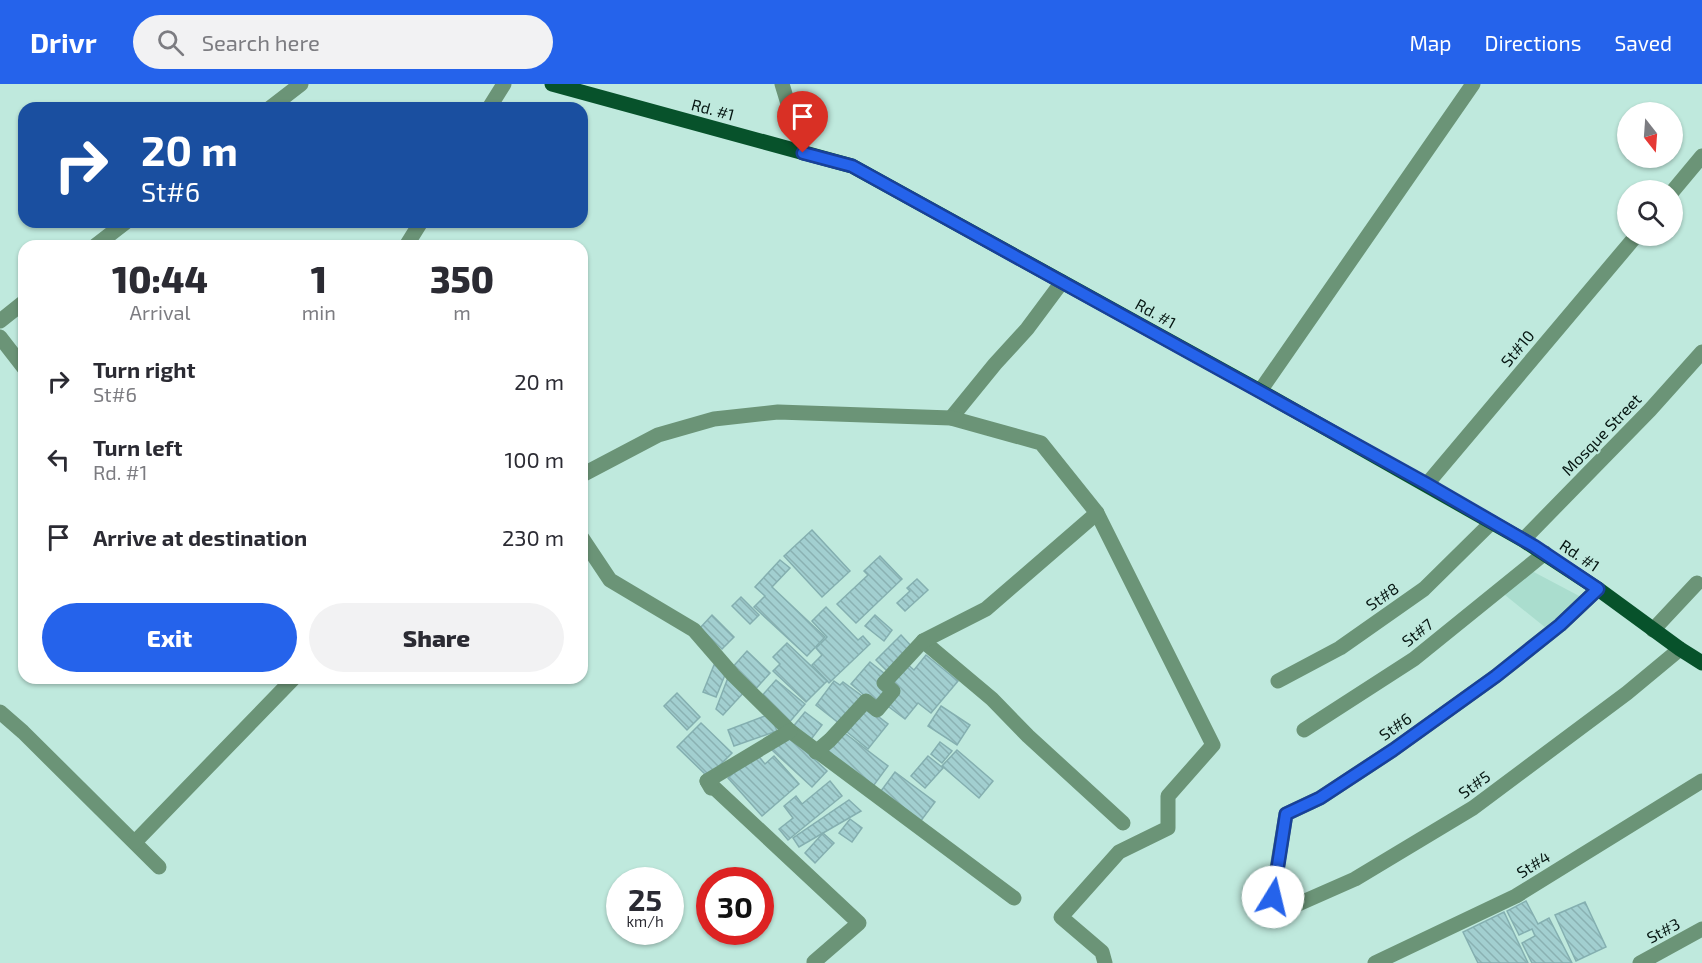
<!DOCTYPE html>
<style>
:root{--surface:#fff;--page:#f2f2f3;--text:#2b2b33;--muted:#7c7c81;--accent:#2563eb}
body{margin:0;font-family:"Exo 2",sans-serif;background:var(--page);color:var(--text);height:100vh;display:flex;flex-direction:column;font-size:22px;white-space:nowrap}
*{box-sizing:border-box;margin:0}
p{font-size:20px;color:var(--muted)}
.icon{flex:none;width:33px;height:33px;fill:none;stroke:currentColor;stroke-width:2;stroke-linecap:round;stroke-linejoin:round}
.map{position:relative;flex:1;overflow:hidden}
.drawer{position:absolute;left:18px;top:156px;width:570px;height:444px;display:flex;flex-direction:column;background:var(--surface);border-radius:18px;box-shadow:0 2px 4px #0004}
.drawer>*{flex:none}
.top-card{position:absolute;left:18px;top:18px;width:570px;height:126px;border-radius:18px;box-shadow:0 2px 4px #0004;background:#1a4fa0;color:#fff;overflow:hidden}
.needle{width:39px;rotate:163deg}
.tools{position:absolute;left:1617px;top:18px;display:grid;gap:12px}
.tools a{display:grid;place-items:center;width:66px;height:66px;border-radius:50%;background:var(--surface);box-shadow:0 2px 4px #0004;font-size:30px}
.speed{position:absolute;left:606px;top:783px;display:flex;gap:12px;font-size:30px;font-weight:700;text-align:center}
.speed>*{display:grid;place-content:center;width:78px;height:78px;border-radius:50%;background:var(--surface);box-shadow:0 2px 4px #0004;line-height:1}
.speed small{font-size:15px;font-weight:400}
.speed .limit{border:9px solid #d22;background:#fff;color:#111}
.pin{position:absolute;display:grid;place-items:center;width:51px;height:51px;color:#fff;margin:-62px -26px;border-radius:50% 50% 50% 0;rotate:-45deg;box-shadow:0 0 6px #0007}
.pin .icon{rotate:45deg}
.me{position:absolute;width:66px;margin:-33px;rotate:9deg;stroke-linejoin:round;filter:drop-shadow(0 0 4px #0008)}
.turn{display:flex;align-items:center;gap:21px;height:126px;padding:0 24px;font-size:27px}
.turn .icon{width:78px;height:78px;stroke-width:2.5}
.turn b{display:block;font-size:42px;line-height:51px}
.eta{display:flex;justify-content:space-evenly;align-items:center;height:102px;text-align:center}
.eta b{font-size:36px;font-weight:800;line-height:42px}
.button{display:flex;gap:12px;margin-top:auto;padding:12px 24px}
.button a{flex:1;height:69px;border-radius:36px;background:var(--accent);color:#fff;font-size:24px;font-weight:800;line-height:69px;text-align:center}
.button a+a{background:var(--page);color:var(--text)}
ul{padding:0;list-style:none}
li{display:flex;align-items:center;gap:18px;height:78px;padding:0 24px}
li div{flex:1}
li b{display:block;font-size:22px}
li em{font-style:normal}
header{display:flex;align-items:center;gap:36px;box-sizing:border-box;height:84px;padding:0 30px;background:var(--accent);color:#fff}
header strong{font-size:28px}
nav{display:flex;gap:33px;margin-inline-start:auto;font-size:21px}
.search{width:420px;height:54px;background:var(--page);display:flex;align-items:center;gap:15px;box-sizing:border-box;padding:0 21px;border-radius:33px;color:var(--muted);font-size:22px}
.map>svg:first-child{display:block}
.built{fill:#aaddce}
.building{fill:url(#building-back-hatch);stroke:#84afb0;stroke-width:1.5}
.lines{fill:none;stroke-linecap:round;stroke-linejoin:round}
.minor{stroke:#6b9477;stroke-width:15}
.major{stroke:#07522b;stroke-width:15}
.route-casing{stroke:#184099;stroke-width:15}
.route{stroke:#2563eb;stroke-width:10}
.labels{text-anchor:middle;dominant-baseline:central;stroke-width:4.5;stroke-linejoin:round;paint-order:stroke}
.street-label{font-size:16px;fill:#061612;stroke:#bfe9dd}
</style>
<header>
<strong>Drivr</strong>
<div class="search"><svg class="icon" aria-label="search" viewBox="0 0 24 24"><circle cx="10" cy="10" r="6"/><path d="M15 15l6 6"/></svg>Search here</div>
<nav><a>Map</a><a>Directions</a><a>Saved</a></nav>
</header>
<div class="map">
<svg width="1702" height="879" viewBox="0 0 1702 879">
<defs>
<pattern id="building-back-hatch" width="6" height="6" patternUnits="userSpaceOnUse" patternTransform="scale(1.5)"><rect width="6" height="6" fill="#a2cfd0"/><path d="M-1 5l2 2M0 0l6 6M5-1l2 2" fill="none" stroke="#8ab1b2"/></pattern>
</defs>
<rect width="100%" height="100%" fill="#bfe9dd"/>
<path class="built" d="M1530,486L1583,514L1546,544L1505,511Z"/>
<g class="building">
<path d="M812,446L850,487L822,513L784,472Z"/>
<path d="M880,472L902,495L856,539L837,520L868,491L864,487Z"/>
<path d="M780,476L790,484L772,503L825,553L807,572L754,523L765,512L755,503Z"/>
<path d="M917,495L928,506L905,527L897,519L910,507L907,504Z"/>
<path d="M741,513L759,531L750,540L732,522Z"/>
<path d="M826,523L858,556L863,552L870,560L829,599L812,581L822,571L816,564L827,553L812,537Z"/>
<path d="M712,531L734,553L722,565L700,544Z"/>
<path d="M875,531L892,546L884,557L865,542Z"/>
<path d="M901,551L913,564L888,588L876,576Z"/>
<path d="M787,559L827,597L806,618L773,587L780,580L773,573Z"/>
<path d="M747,567L770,589L753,608L730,586Z"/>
<path d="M926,571L958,597L931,629L918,619L905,635L885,620L890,599L906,579L914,586Z"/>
<path d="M870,578L885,590L889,608L877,622L851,600Z"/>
<path d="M714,581L727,586L716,613L703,608Z"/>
<path d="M729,591L746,606L723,631L716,625Z"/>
<path d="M776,596L805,620L787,641L758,616Z"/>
<path d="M834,597L840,601L843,598L862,612L840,640L816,621Z"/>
<path d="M677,609L700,633L687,646L664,622Z"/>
<path d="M941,622L970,641L957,661L928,642Z"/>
<path d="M867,624L888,640L868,665L847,648Z"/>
<path d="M805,628L822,641L809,658L792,644Z"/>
<path d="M770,630L777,647L734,662L728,646Z"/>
<path d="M701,639L732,669L708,693L677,663Z"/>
<path d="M842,647L888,682L871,705L825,669Z"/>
<path d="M787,650L827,687L812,703L772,666Z"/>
<path d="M940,658L952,667L942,679L931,670Z"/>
<path d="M957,666L993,697L979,714L942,682Z"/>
<path d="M756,669L765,680L774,672L799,700L762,732L728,694Z"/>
<path d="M928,672L943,684L925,704L911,692Z"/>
<path d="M895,688L935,718L920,738L878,711Z"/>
<path d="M830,697L842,712L788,756L779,745L793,734L784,722L796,712L802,720Z"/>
<path d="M849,716L861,727L799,763L793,754Z"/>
<path d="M850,735L862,744L852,758L839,749Z"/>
<path d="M823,749L834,759L815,779L805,769Z"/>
<path d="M1526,817L1538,840L1549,834L1572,879H1532L1522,859L1535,852L1532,845L1519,851L1507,827Z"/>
<path d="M1585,818L1606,863L1576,877L1555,831Z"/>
<path d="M1504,828L1528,879H1478L1463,848Z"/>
</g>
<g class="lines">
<g class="minor">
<path d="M782,0L803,69"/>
<path d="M270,24L301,0"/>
<path d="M489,24L504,0"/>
<path d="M1672,108L1702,72"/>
<path d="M95,162L126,138"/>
<path d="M406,162L421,138"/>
<path d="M0,237L24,218"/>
<path d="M0,253L24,284"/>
<path d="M1260,307L1473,0"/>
<path d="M951,334L995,280L1027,245L1062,198"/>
<path d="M582,391L658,351L714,335L778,328L951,334L1041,359L1097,429L1213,661L1168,712V744L1119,768L1061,833L1102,868L1105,879"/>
<path d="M1427,400L1636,152"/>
<path d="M582,454L610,496L694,546L733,591L790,647L1014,814"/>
<path d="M1523,456L1650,326L1702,268"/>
<path d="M1653,546L1697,499"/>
<path d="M923,557L992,615L1028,652L1123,739"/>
<path d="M1278,597L1340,564L1424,505L1492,438"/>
<path d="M0,628L23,648L159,783"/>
<path d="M1304,646L1414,575L1545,469"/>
<path d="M816,668L830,656L866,617L877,626L893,607L884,599L923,557L986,525L1097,429"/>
<path d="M707,697L859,839L814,878"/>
<path d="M711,704L707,697L790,647"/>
<path d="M135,758L294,594"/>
<path d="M1269,833L1355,795L1473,724L1627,609L1680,565"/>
<path d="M1269,833L1286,730L1320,714L1393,666L1496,592L1560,541L1598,505"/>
<path d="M1375,879L1516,812L1702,697"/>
<path d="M1640,879L1702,845"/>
</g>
<path class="major" d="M552,0L852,82L1260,307L1523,456L1598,505L1680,565L1702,579"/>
</g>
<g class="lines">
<defs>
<path id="route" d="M803,69L852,82L1427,400L1534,462L1598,505L1560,541L1496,592L1393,666L1320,714L1286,730L1273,813"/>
</defs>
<use href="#route" class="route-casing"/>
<use href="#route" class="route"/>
</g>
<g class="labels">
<g class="street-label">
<text transform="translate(713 25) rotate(15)">Rd. #1</text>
<text transform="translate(1156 229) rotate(29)">Rd. #1</text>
<text transform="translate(1517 264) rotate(-50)">St#10</text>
<text transform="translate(1601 350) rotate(-46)">Mosque Street</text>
<text transform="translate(1580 471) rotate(34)">Rd. #1</text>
<text transform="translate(1382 512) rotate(-35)">St#8</text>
<text transform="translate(1417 548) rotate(-38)">St#7</text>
<text transform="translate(1395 642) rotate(-35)">St#6</text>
<text transform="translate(1474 700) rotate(-36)">St#5</text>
<text transform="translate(1533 780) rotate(-32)">St#4</text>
<text transform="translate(1663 846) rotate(-28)">St#3</text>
</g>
</g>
</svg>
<div class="tools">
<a><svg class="needle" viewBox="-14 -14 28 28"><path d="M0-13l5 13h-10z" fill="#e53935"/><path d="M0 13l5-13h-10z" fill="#7c7c81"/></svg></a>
<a><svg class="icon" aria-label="search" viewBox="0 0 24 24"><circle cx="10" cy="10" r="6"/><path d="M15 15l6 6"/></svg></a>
</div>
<div class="speed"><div>25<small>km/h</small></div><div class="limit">30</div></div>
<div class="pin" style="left:803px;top:69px;background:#d93025"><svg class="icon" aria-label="arrive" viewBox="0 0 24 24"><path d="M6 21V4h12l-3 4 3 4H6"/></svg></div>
<svg class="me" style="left:1273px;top:813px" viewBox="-20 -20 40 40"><circle r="19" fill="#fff"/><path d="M0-13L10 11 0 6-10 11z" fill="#2563eb"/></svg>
<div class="top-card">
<div class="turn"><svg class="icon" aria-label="right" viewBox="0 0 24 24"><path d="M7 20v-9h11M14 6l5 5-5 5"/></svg><div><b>20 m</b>St#6</div></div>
</div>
<section class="drawer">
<div class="eta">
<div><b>10:44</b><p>Arrival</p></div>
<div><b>1</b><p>min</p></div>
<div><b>350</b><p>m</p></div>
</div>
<ul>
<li><svg class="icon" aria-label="right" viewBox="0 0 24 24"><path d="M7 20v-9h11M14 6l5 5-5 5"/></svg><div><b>Turn right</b><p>St#6</p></div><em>20 m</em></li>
<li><svg class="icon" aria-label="left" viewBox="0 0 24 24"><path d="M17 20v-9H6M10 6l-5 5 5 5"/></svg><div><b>Turn left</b><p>Rd. #1</p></div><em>100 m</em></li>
<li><svg class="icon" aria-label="arrive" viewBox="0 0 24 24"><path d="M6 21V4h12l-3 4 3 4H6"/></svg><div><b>Arrive at destination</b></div><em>230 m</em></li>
</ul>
<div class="button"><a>Exit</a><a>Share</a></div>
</section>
</div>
